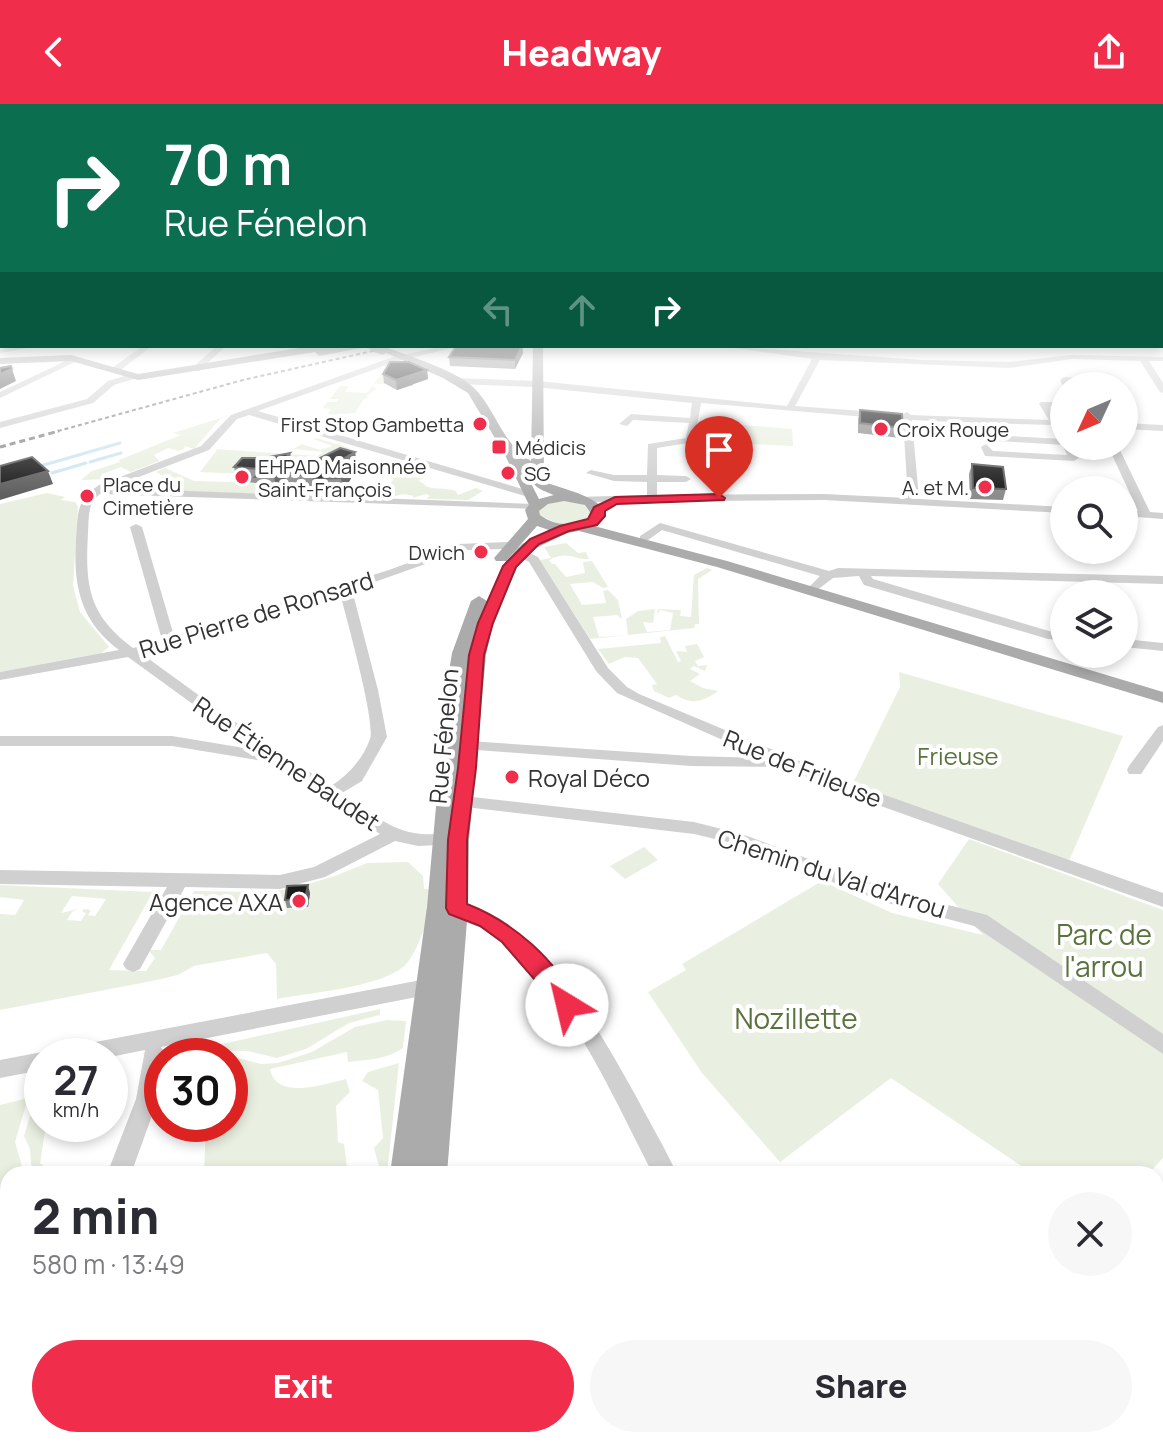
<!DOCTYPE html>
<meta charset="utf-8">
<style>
:root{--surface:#fff;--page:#f7f7f7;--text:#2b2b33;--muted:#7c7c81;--accent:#f12d4c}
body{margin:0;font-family:Manrope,sans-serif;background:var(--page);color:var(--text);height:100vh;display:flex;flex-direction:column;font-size:30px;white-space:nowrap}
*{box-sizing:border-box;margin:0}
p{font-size:26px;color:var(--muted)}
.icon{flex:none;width:44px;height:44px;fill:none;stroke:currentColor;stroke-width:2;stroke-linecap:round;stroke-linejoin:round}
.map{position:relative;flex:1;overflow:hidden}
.drawer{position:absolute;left:0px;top:1062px;width:1164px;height:282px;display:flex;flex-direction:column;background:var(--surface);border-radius:24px 24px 0 0;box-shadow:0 4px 12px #0003}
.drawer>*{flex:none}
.top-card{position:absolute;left:0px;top:0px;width:1164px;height:244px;box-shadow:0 4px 12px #0003;background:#0b6e4f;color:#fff;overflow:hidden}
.needle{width:52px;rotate:226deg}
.fabs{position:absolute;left:1050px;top:268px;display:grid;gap:16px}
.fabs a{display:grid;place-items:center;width:88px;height:88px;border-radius:50%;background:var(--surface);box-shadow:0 4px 12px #0003;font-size:40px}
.speed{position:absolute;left:24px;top:934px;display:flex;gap:16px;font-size:40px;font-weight:700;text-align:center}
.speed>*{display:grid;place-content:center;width:104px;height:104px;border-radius:50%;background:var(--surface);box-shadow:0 4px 12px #0003;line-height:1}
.speed small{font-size:20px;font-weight:400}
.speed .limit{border:12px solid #d22;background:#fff;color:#111}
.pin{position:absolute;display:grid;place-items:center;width:68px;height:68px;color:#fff;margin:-82px -34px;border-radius:50% 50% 50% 0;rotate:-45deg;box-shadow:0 0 8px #0007}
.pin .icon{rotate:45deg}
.me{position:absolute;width:88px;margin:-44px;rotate:324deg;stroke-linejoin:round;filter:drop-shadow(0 0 6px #0008)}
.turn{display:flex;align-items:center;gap:28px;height:168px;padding:0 32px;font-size:36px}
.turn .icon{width:104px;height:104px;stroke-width:2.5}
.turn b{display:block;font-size:56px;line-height:68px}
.lanes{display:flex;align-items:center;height:76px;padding:0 32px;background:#0003;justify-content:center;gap:40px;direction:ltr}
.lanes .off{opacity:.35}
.round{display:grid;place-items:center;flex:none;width:84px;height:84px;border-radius:42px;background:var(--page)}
.headline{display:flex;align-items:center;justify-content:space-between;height:136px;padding:0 32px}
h1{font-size:48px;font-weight:800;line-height:60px}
.cta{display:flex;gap:16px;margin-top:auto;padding:16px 32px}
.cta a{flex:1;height:92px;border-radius:48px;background:var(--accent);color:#fff;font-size:32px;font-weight:800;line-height:92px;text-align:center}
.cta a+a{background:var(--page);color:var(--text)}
header{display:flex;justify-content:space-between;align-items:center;height:104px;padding:0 32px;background:var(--accent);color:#fff;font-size:36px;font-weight:800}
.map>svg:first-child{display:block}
.green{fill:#eaf0e1;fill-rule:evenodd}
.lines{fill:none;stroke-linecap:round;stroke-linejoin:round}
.stream{stroke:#cde5f0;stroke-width:3}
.minor{fill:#d0d0d0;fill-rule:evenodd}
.major{fill:#ababab;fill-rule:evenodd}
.rail-far1{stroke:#888;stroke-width:2;stroke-dasharray:4 3;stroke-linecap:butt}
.rail{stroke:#888;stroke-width:3;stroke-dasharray:6 4;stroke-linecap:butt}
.major-bridge{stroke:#ababab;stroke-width:11}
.wall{fill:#8c8c8c}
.shaded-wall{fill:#5f5f5f}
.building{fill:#1a1a1a;stroke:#5f5f5f;stroke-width:2}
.route{fill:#f12d4c;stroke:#9d1d31;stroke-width:2}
.poi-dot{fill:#f12d4c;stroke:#fff;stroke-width:3}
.labels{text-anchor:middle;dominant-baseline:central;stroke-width:8;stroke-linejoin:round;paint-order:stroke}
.far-poi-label{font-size:20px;fill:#333;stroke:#fff;text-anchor:start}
.street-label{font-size:24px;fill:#333;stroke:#fff}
.park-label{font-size:24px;fill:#5a733c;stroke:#fff}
.poi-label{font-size:24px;fill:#333;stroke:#fff;text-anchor:start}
.near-park-label{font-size:28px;fill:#5a733c;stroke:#fff}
</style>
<header><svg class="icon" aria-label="back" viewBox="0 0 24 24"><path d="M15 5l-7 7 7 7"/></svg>Headway<svg class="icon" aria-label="share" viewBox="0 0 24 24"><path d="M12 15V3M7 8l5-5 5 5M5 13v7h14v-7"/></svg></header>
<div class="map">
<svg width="1163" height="1343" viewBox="0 0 1163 1343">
<rect width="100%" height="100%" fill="#fff"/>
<g class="green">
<path d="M385,265L387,280H374L373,283L377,284L367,292L368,294L364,295L355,309L341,310L351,316L345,324L334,321L341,317L327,312L331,305L323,304L327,298H337L339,295H330L340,282H349L345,288L367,289Z"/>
<path d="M230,311L220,315L194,345L184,342L185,344L179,347L168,344L154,351L159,357L131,368L121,363L102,370L111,375L81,376L92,367L120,358L119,356L181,331L173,329Z"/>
<path d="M731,320L792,325L793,342L730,339Z"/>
<path d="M316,334L350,344L314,358H303L305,362L293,372L200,368L217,346L214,345L318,352L323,348L293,345L302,340L320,346L333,342L313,335Z"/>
<path d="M399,358L418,367L411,372L419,374L429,370L418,377C427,380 422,382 432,384C440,385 446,384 456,387L458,391L476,384L483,387L468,396L426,395L430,392L426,390L412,394L414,392L404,390L391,393L388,391L394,387L385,385L393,376L391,362Z"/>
<path d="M165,364L194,377L263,379L256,390L117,385L132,377L145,384L165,376V373L156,368Z"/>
<path d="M47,389L65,393L61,396L75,398L78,403L73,482L80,508L109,543L99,551L0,568V400Z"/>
<path d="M557,397H575L588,402L593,410C578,428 554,421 538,409L543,402Z"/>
<path d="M566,439L578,449L586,448L589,455C572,456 570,446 549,456L552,460H555L566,473L585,469L583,458L592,457L608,483L603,484L593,478L570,480L582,501L606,499L603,487L608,486L618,496L622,515L617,511L593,513L599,533L628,531L626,515L638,507L655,505L653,519L643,518L647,528L670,526L673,509L660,506L657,511L658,505L681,506L680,512L691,513L694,471L707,464L712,466L698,475L699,520H695L694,524L590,535L540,456L551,454L544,443Z"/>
<path d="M665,532L678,558L681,557L676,547L687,548L685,542L697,540L704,553L695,557L698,562L707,561L705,567L694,562L690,565L700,570L690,577L703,584L718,587C704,597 692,602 676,591L669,594L654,587L652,581L657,580L638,554L625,553L609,560L598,545L661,539L660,533Z"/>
<path d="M899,568L1123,632L1069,757L852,681L900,583Z"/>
<path d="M969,735L1163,806V1054L1148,1070H1033L891,974L780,1058L702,969L648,888L686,866L682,860L822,777L892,809L983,831L938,780Z"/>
<path d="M644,743L658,756L625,775L610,762Z"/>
<path d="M408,758L423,772L424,785H437C432,803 419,846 407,859C387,883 308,889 277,895L276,860L267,849L194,862L178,871L152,877L0,906V810L15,811L24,796L0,793V781L153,788L109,866L146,867L155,854L148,846H161L194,787L259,788L291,785L335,772L367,759ZM72,792L106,795L95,812L88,811L91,806L84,805L82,808L86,809L81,817L67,816L72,808L78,805L61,809Z"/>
<path d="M380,905V911L349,919L306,945L277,954L248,947L210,946L209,943Z"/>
<path d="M387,916L406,917L403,944C387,955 368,956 348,958L347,948L270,965C276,997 325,980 346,975L350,988L336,1002L338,1038L344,1040L348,1070H204L206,1020H230V952L261,960L278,959L312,948L355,923Z"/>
<path d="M399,959L387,1070H381L374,1044L383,1034L378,986L362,977L368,968Z"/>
<path d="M36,993H42V1020H46L40,1060H43L38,1070H32L30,1045L24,1032Z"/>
<path d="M28,994L15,1038L24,1069L8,1070V1105L0,1123V1001Z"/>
<path d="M1163,1258V1343H1107L1101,1336H1156V1267Z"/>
<path d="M20,1336H128V1343H18Z"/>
<path d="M212,1336H333L332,1343H212Z"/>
</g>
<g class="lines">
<g class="stream">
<path d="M90,358L121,349"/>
<path d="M37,363L120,339"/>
<path d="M52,369L86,359"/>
</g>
<g class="minor">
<path d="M17,242H38L0,249V245Z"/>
<path d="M143,242H152L118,268H112V264Z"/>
<path d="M217,242H226L199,267H193V263Z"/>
<path d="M445,242H460L398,257L258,307L533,388V392H525L249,311L237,315L209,346L110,384L534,400L540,403L538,405L100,390C87,399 89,414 88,429C85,481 88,511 133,544L162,536L130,423L136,420L142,423L174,532L389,466L459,440L508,438L538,453L608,564L627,583L639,590L862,683L1163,789V803L850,691L784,663L691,662L464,645L461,642L464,639L469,637L691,652L763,654L617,589L596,567L529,458L505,445L465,446L352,486L378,586L387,633L362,677L342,689C365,704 388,725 414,729C429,732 445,728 459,732L462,736L459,740L418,742L395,737L325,773L280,785L185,783L140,865L133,868L126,865L123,860L167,783L0,780V766L280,771L314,763L380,730L275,659L172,642H0V632H172L256,646L128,553L0,576V568L119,546C80,517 73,481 76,435C78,408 76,397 99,381L201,342L231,311L393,253ZM340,489C346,513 376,618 370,635C363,655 348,671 331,682L248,627L142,550Z"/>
<path d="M721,242L923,256L1009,258L1072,251L1163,253V257H1149L1163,279V289L1160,288L1140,257L1072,255L1009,264L820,256L795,302L903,310L907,308L911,311L1049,316L1039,300L1041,298H1064V304L1050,303L1058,316H1064L1061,325H1055L1052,321L983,319L989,331L1064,335V342H1073L1079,354L1074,357L985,352L981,343L986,340L993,347L1067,351L1063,342L1064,341L982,336L973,319L912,316L919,395L1064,403V409L824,396L581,398L577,397V393L647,391V378L614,377L586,369L591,366L614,371H647L648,340L686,334L689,319L633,316L627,322L619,320L631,310L690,314L692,299L535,283L456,280L452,277L456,274L538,277L787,302L812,255ZM701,299L903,316L908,394L824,390L657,391V378H686L691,375L686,372L657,371V344L694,338Z"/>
<path d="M74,253L81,255L0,294V288Z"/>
<path d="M134,269L137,270V274L114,281L93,299L0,324V318L87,295L108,277Z"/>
<path d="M1064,273L1101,275L1105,278L1101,281L1069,279L1070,282H1064V284L1060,276Z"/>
<path d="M1124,319L1163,321V327L1124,325Z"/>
<path d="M1108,342H1118L1150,408L1163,409V415L1124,412V406L1138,407Z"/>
<path d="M660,419L829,467L838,464L1163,472V480L871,472L873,475L1049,527L1064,528V536L1048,535L864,481L859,472L833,474L812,490L806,486L820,472L662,426L648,436H640V432Z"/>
<path d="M1124,535L1163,539V547L1124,543Z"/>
<path d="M1163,621V637L1141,670H1129L1127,666L1129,662L1158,623Z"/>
<path d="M463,692L694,718L742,730L894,787L987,811L1163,930V950L974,822L884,798L732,739L694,730L457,702L455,698L457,694Z"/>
<path d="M456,797C473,802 491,808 506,819C564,864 602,931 637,994C650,1019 665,1044 677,1070H653C607,982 550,842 449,809L447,804L449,799Z"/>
<path d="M437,873L444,875L447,881L444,887L437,889L161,943L165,950L162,952L158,995L131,1070H107L136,995L145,946L110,953L58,952L62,946L69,943Z"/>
<path d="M42,948L50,952H42V966L0,974V956Z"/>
<path d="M8,1193V1219L0,1221V1195Z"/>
<path d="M796,1336H825L828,1343H799Z"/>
</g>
<g class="major">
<rect x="0" y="220" width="2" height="6"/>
<path d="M312,242H372L319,252L315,248L138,276L71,257L0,260V254L71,251L138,270Z"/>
<path d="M533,242H543L544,374L548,379C565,386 603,393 606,412L594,422L727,457L1163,588V599L717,463L579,427L567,429L532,446L517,463L493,519L486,551L469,736L468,804L447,1070H390L427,803L447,580L452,549L471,497L479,492L487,497L506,457H496L494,454L528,415L525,406L529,401L505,351L468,289L443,274L377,245L386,243C410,253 460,267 477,287C498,311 502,339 531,357ZM522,362L531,368C530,383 542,386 554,391L539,395ZM564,397L585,401L592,411C576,423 556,423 540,411L539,407L548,400ZM537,422L549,426L522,440L507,456Z"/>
<path d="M350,1336H419L418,1343H349Z"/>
</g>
<path class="rail-far1" d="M51,329L243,276L395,242"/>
<path class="rail" d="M0,343L59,327"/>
<path class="major-bridge" d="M374,242L382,245"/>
</g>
<g class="wall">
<path d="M456,242H522L523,249L515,265L450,262L449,253Z"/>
<path d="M427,266L428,275L413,279V281L397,286L384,279L383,270Z"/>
<path d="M860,306L903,324L901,334L858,329V315Z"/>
<path d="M355,348L357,362L352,365L353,371L343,388L316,389V385L289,384L286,374L277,387H258L256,379L237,377L234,363L264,354L290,349L292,363L287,369Z"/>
<path d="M972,360L1006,385L1003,396L970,395L969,370Z"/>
<path d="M310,789L308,803L287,804L285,796Z"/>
</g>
<g class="shaded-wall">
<path d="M522,242L523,249L515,265V256Z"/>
<path d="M12,265L16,277L0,285V270Z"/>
<path d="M427,266L428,275L397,286L396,276Z"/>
<path d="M355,348L357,362L352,365L353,371L343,388L341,374L343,355Z"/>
<path d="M290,349L292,363L286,371V374L277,387L274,373L282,358Z"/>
<path d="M48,367L53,380L0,396V380Z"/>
<path d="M308,781L310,789L308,803L305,794Z"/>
<path d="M8,1318V1336H21L18,1343H0V1339Z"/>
</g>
<g class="building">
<path d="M456,242H522L515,256L449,253Z"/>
<path d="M390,258H409L427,266L396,276L383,270Z"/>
<path d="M11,262L12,265L0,270V264Z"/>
<path d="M860,306L902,310L903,324L860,319Z"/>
<path d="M340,344L355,348L343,355L351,358L341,374L314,375L316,371H286Z"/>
<path d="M290,349L282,358H285L274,373H255L261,365L234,363L242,354H264Z"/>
<path d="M32,353L48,367L0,380V362Z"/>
<path d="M972,360L1003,363L1006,385L973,384Z"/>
<path d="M308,781L305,794L285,796L287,782Z"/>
<path d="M0,1256H8V1318L0,1339Z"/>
<path d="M444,1336H472L473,1343H445Z"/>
</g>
<linearGradient id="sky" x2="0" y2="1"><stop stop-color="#9dc8eb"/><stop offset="0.52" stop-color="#fff"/><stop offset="1" stop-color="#fff" stop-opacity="0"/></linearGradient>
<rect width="1163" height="392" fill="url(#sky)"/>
<path class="route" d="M719,390L725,394L724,396L617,400L605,407V412L597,421L569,427L539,440L516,463L493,519L484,551L476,664L467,736V800C513,818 556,855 578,901L575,908L567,910L559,908L542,884L502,838L480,822L449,810L446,804L448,736L458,664L469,551L478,519L503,462L530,435L560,422L588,415L594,403L615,393Z"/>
<g class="poi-dot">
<circle cx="480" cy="320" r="8"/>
<circle cx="881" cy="325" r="8"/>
<rect x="491" y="335" width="16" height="16" rx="4"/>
<circle cx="508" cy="369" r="8"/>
<circle cx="242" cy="373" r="8"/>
<circle cx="985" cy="383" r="8"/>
<circle cx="87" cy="392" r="8"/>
<circle cx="481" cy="448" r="8"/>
<circle cx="512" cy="673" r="8"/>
<circle cx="299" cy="797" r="8"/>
</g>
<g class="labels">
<g class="far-poi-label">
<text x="464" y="320" text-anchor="end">First Stop Gambetta</text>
<text x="897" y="325">Croix Rouge</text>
<text x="515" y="343">Médicis</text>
<text x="258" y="362">EHPAD Maisonnée<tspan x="258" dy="23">Saint-François</tspan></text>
<text x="524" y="369">SG</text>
<text x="103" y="380">Place du<tspan x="103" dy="23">Cimetière</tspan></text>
<text x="969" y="383" text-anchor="end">A. et M.</text>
<text x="465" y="448" text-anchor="end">Dwich</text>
</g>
<g class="street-label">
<text transform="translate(256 510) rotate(-17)">Rue Pierre de Ronsard</text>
<text transform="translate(443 632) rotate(-85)">Rue Fénelon</text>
<text transform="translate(287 659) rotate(34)">Rue Étienne Baudet</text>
<text transform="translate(803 664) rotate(22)">Rue de Frileuse</text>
<text transform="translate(832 769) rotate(18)">Chemin du Val d'Arrou</text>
</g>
<g class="park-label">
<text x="958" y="651">Frieuse</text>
</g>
<g class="poi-label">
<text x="528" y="673">Royal Déco</text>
<text x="283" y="797" text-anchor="end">Agence AXA</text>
</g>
<g class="near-park-label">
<text x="1104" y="830">Parc de<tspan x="1104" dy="32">l'arrou</tspan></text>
<text x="796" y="914">Nozillette</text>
</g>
</g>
</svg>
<div class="fabs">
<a><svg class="needle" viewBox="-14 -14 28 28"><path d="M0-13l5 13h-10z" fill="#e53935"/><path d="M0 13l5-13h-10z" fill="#7c7c81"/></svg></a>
<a><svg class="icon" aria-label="search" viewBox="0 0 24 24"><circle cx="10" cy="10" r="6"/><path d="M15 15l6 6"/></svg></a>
<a><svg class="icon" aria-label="layers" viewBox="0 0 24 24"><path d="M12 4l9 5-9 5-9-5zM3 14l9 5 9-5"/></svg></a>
</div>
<div class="speed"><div>27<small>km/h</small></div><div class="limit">30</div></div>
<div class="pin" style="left:719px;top:394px;background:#d93025"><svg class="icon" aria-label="arrive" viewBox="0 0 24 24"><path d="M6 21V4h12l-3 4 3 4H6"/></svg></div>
<svg class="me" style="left:567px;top:901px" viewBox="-20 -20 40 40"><circle r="19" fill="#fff"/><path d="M0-13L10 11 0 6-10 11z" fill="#f12d4c"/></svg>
<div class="top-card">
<div class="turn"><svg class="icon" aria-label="right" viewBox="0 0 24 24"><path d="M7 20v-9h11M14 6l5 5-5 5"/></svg><div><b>70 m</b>Rue Fénelon</div></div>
<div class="lanes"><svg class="icon off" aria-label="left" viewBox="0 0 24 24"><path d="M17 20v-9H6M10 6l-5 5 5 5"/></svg><svg class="icon off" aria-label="ahead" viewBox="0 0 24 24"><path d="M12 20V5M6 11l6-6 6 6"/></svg><svg class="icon" aria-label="right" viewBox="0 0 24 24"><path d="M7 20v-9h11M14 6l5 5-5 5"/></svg></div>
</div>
<section class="drawer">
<div class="headline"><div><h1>2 min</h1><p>580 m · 13:49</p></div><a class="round"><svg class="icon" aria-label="close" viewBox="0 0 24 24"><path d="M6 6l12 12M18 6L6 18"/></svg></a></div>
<div class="cta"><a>Exit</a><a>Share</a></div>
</section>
</div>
